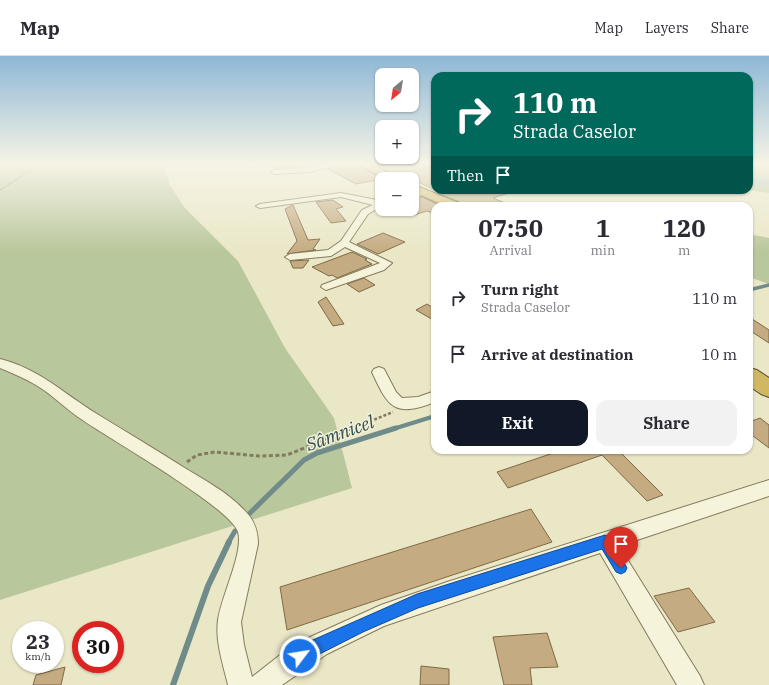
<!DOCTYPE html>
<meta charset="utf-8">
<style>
:root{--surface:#fff;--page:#f2f2f3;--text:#2b2b33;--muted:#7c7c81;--line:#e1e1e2;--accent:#111827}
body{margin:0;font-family:"IBM Plex Serif",serif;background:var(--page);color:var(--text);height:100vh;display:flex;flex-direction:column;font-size:15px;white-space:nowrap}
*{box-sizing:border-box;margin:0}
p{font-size:13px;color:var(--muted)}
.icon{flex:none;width:22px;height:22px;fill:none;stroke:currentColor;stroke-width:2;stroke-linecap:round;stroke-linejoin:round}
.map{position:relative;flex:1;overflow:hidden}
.sheet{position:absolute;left:431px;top:146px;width:322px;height:252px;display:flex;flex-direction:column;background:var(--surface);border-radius:12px;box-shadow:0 1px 3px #0004}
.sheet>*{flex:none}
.top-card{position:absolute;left:431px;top:16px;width:322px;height:122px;border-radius:12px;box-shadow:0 1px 3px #0004;background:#00695c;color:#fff;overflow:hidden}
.needle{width:26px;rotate:210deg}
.tools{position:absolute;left:375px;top:12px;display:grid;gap:8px}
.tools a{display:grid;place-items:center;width:44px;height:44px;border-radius:8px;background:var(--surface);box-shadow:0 1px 3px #0004;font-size:20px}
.speed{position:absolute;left:12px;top:565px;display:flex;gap:8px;font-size:20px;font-weight:700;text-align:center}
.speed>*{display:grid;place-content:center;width:52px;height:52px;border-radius:50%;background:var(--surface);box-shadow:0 1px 3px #0004;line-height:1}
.speed small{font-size:10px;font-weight:400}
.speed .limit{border:6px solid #d22;background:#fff;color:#111}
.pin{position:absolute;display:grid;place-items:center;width:34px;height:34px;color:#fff;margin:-41px -17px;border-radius:50% 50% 50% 0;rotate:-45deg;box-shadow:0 0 4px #0007}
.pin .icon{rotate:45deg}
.me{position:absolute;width:44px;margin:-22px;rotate:59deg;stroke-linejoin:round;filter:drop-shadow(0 0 3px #0008)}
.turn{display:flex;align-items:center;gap:14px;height:84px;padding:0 16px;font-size:18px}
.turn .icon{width:52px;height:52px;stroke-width:2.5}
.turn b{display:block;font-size:28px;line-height:34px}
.then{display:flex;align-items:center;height:38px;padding:0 16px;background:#0003;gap:8px;font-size:15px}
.eta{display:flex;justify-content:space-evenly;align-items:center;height:68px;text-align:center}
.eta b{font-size:24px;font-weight:700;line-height:28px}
.action{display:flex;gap:8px;margin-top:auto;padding:8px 16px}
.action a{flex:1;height:46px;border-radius:12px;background:var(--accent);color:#fff;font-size:16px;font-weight:700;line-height:46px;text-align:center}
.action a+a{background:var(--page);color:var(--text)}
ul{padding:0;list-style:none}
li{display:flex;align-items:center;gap:12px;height:56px;padding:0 16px}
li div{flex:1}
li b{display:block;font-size:15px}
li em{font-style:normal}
header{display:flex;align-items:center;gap:24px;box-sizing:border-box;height:56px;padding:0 20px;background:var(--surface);border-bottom:1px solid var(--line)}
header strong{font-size:19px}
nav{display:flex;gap:22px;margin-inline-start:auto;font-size:14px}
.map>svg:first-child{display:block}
.green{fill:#b9c79c}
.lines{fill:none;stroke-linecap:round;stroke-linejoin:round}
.stream-far3{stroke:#6f8b8a;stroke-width:3.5}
.stream-far2{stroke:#6f8b8a;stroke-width:4}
.stream-far1{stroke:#6f8b8a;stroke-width:5}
.stream{stroke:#6f8b8a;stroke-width:6}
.river{fill:#a8bebc;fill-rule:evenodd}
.building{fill:#c4ab81;stroke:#806946}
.street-casing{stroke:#847a5e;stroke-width:2}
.highway-casing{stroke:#524732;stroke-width:2}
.path-far2{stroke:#847a5e;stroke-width:1.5;stroke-dasharray:1.5 1;stroke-linecap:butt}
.path-far1{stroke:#847a5e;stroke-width:2.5;stroke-dasharray:3 2;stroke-linecap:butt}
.path{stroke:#847a5e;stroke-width:3;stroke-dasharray:4 2.5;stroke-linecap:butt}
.street{fill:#f5f3d9;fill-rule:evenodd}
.highway{fill:#d0b761;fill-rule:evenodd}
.route{fill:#1a73e8;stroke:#114b97}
.labels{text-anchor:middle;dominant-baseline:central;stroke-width:3;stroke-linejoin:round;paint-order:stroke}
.near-water-label{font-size:18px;font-style:italic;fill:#314e53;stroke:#f2f0d6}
</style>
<header>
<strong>Map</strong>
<nav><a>Map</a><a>Layers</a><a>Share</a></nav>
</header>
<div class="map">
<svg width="769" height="629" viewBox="0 0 769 629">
<rect width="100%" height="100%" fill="#eae7c7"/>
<g class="green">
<path d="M0,108H163L170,129L184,151L238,205L285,292L334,362L352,432L0,544Z"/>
<path d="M749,108H769V137L749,134Z"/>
<path d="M749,178L769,182V228L749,221Z"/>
</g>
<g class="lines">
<path class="stream-far3" d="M749,234L769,229"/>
<path class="stream-far2" d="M393,373L435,360"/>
<g class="stream-far1">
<path d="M250,457L304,404L317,397L396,372"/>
<path d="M228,487L235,475"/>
</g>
<path class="stream" d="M173,629L208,530L229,486"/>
<path class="river" d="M749,121L769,123V131L749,129Z"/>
</g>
<g class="building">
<path d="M270,108H298L302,111L277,112Z"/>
<path d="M344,108H356L383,123L356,128L328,113Z"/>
<path d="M375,108H435V134L412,123L398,121Z"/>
<path d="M447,134H509V137L493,142L512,150H462L460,146L437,137Z"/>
<path d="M422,141L441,150H435V158L427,155L414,159L412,144Z"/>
<path d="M333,144L343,151L336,153L346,165L331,167L316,146Z"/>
<path d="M293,149L308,184L320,183L313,193L316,194L287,198L297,185L285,153Z"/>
<path d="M383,177L405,186L378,198L357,188Z"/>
<path d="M352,196L367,203L365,204L372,208L337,222L332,219L329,220L312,211Z"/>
<path d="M309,204L303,212H293L290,205Z"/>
<path d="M364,222L375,229L359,236L347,228Z"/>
<path d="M326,241L344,268L333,270L318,246Z"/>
<path d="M427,248L435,253V265L416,254Z"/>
<path d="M749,261L769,274V287L749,274Z"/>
<path d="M760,362L769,369V392L749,377V366Z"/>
<path d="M562,394H618L663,439L647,445L602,399L508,432L497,416Z"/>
<path d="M531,453L552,486L287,574L280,531Z"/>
<path d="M689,532L715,566L678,576L654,540Z"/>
<path d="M547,577L558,611L530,612L532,629H504L493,581Z"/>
<path d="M421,610L449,613V629H420Z"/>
<path d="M65,611L61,629H33L36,619Z"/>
</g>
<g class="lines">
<defs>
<g id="street">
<path d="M329,108H343L309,116L274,118L271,116L274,114L309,112Z"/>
<path d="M424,134L428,136L427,138L412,141V137Z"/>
<path d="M341,137L382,145V150L368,158L349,186L392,207L384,214L326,234L321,231L322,229L380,207L345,191L331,200L290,204L285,201L290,198L328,194L341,185L362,154L373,149L341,141L260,152L256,150L260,148Z"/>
<path d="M0,303C40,313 64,338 97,358C126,376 155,393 183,411C204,424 226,435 243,453C254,463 258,474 258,488L241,566L244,589L252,621L280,599L310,581L381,549L447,526L769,424V440L619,490L700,620L704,629H677L600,497L384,570L327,598L282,629H228C223,608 215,585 218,564C221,541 244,496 238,476C231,452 110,383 84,365C67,354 53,339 36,329C24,322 12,317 0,312Z"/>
<path d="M379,311L384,313L396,336L402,342L418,341L435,335V346C394,362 388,351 372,316L374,313Z"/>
</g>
<g id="highway">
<path d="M357,108H371L400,123H386Z"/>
<path d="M412,128L459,147L461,150H445L412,135Z"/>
<path d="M749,312L757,314L769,322V341L761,338L749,330Z"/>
</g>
</defs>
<use href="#street" class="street-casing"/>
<use href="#highway" class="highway-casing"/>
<path class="path-far2" d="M0,134L40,108"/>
<path class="path-far1" d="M351,373L393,356"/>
<path class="path" d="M187,406L197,399L215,396L259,400L287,399L353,372"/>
<use href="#street" class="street"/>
<use href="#highway" class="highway"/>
</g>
<linearGradient id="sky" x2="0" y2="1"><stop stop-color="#8eb8d6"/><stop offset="0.55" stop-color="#f6f4e6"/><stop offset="1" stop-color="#f6f4e6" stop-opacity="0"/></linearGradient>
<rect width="769" height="196" fill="url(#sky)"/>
<path class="route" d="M605,479L610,481L627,512L625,516L621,518L616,516L602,493L418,552L363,576L300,608L295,606L292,600L295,594L306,587L417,538Z"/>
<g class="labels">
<g class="near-water-label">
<text transform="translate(340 377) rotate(-20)">Sâmnicel</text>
</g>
</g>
</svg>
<div class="tools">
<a><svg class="needle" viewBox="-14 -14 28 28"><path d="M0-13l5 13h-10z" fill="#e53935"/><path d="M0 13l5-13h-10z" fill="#7c7c81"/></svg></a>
<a>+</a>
<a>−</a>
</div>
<div class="speed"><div>23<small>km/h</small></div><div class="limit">30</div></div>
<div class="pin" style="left:621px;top:512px;background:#d93025"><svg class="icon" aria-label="arrive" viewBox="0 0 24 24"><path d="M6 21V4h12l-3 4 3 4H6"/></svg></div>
<svg class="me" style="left:300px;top:600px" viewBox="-20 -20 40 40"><circle r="17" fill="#1a73e8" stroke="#fff" stroke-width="3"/><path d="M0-11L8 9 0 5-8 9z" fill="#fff"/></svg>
<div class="top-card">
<div class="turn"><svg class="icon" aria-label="right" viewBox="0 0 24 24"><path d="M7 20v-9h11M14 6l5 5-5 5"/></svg><div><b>110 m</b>Strada Caselor</div></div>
<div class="then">Then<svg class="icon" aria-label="arrive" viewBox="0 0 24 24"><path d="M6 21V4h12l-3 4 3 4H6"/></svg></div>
</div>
<section class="sheet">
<div class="eta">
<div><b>07:50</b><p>Arrival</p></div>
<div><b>1</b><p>min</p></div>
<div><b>120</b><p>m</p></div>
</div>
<ul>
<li><svg class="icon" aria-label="right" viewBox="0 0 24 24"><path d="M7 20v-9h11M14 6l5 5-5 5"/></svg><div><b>Turn right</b><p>Strada Caselor</p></div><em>110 m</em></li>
<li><svg class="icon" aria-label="arrive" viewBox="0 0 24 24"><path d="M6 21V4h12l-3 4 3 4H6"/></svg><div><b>Arrive at destination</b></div><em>10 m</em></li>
</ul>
<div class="action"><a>Exit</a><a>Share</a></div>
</section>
</div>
